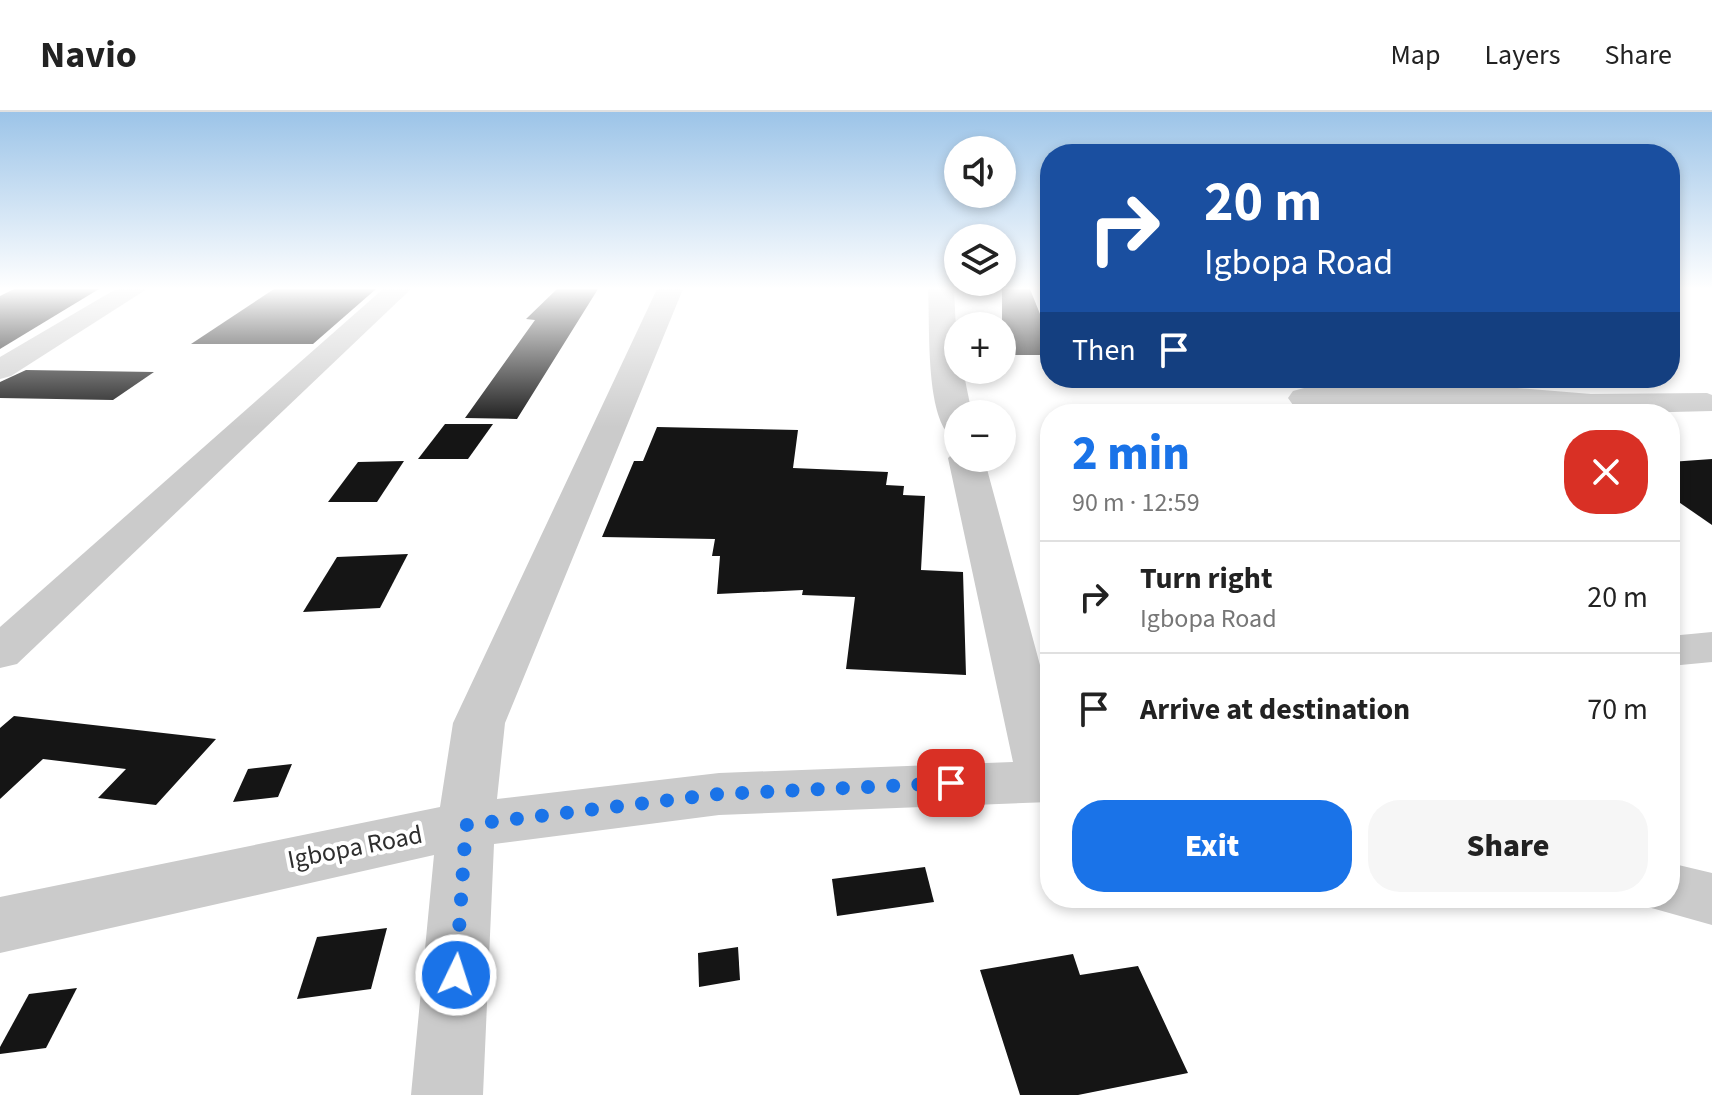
<!DOCTYPE html>
<meta charset="utf-8">
<style>
:root{--surface:#fff;--page:#f6f6f6;--text:#222;--muted:#767676;--line:#e0e0e0;--accent:#1a73e8}
body{margin:0;font-family:"Source Sans 3",sans-serif;background:var(--page);color:var(--text);height:100vh;display:flex;flex-direction:column;font-size:30px;white-space:nowrap}
*{box-sizing:border-box;margin:0}
p{font-size:26px;color:var(--muted)}
.icon{flex:none;width:44px;height:44px;fill:none;stroke:currentColor;stroke-width:2;stroke-linecap:round;stroke-linejoin:round}
.map{position:relative;flex:1;overflow:hidden}
.details{position:absolute;left:1040px;top:292px;width:640px;height:504px;display:flex;flex-direction:column;background:var(--surface);border-radius:32px;box-shadow:0 4px 12px #0003}
.details>*{flex:none}
.banner{position:absolute;left:1040px;top:32px;width:640px;height:244px;border-radius:32px;box-shadow:0 4px 12px #0003;background:#1a4fa0;color:#fff;overflow:hidden}
.controls{position:absolute;left:944px;top:24px;display:grid;gap:16px}
.controls a{display:grid;place-items:center;width:72px;height:72px;border-radius:50%;background:var(--surface);box-shadow:0 4px 12px #0003;font-size:40px}
.pin{position:absolute;display:grid;place-items:center;width:68px;height:68px;color:#fff;margin:-34px;border-radius:16px;box-shadow:0 4px 12px #0006}
.me{position:absolute;width:88px;margin:-44px;rotate:4deg;stroke-linejoin:round;filter:drop-shadow(0 0 6px #0008)}
.turn{display:flex;align-items:center;gap:28px;height:168px;padding:0 32px;font-size:36px}
.turn .icon{width:104px;height:104px;stroke-width:2.5}
.turn b{display:block;font-size:56px;line-height:68px}
.then{display:flex;align-items:center;height:76px;padding:0 32px;background:#0003;gap:16px;font-size:30px}
.round{display:grid;place-items:center;flex:none;width:84px;height:84px;border-radius:32px;background:var(--page)}
.head{display:flex;align-items:center;justify-content:space-between;height:136px;padding:0 32px}
h1{font-size:48px;font-weight:800;line-height:60px;color:var(--accent)}
.action{display:flex;gap:16px;margin-top:auto;padding:16px 32px}
.action a{flex:1;height:92px;border-radius:32px;background:var(--accent);color:#fff;font-size:32px;font-weight:800;line-height:92px;text-align:center}
.action a+a{background:var(--page);color:var(--text)}
ul{padding:0;list-style:none}
li{display:flex;align-items:center;gap:24px;height:112px;padding:0 32px;border-top:2px solid var(--line)}
li div{flex:1}
li b{display:block;font-size:30px}
li em{font-style:normal}
header{display:flex;align-items:center;gap:48px;box-sizing:border-box;height:112px;padding:0 40px;background:var(--surface);border-bottom:2px solid var(--line)}
header strong{font-size:38px}
nav{display:flex;gap:44px;margin-inline-start:auto;font-size:28px}
.map>svg:first-child{display:block}
.building{fill:#151515}
.lines{fill:none;stroke-linecap:round;stroke-linejoin:round}
.minor{fill:#cbcbcb;fill-rule:evenodd}
.route{stroke:#1a73e8;stroke-width:14;stroke-dasharray:0 25.2}
.labels{text-anchor:middle;dominant-baseline:central;stroke-width:8;stroke-linejoin:round;paint-order:stroke}
.near-street-label{font-size:26px;fill:#2e2e2e;stroke:#fff}
</style>
<header>
<strong>Navio</strong>
<nav><a>Map</a><a>Layers</a><a>Share</a></nav>
</header>
<div class="map">
<svg width="1712" height="983" viewBox="0 0 1712 983">
<rect width="100%" height="100%" fill="#fff"/>
<g class="building">
<path d="M14,177H99L0,237V184Z"/>
<path d="M274,177H376L313,232H191Z"/>
<path d="M557,177H598L517,307L465,306L535,208L526,207Z"/>
<path d="M1002,177H1030L1050,227V243H1002Z"/>
<path d="M26,258L154,260L113,288L0,286V270Z"/>
<path d="M445,312H493L468,347H418Z"/>
<path d="M657,315L798,318L793,356L888,360L886,373L904,374L903,383L925,384L921,458L963,460L966,563L846,557L855,485L802,483L803,478L717,482L720,444H712L715,427L602,425L634,349H643Z"/>
<path d="M1712,347V413L1670,384V350Z"/>
<path d="M404,349L377,390H328L358,350Z"/>
<path d="M408,442L380,496L303,500L337,445Z"/>
<path d="M14,604L216,627L156,693L98,686L126,657L43,647L0,687V616Z"/>
<path d="M292,652L278,685L233,690L248,657Z"/>
<path d="M925,755L934,790L837,804L832,767Z"/>
<path d="M387,816L371,877L297,887L317,825Z"/>
<path d="M738,835L740,868L699,875L698,841Z"/>
<path d="M1073,842L1080,863L1138,854L1188,961L1078,983H1020L980,858Z"/>
<path d="M77,876L46,936L0,942V935L29,882Z"/>
</g>
<g class="lines">
<g class="minor">
<path d="M116,177H147L11,264L0,267V245Z"/>
<path d="M383,177H411L17,552L0,556V515Z"/>
<path d="M657,177H683L505,611L497,687L719,661L1013,650L948,346L958,337V346H984L1050,590V690L719,703L494,732L483,983H411L434,743L0,841V785L440,695L453,611Z"/>
<path d="M928,177H954L958,258H963L972,302H958V322L946,319C926,290 930,213 928,177Z"/>
<path d="M1505,275L1591,282L1707,281L1712,283V299L1591,302L1505,295L1304,296L1293,293L1288,286L1293,279L1304,276Z"/>
<path d="M1712,520V550L1670,554V524Z"/>
<path d="M1670,751L1712,761V813L1648,795L1644,786H1670Z"/>
</g>
</g>
<linearGradient id="sky" x2="0" y2="1"><stop stop-color="#9cc4e8"/><stop offset="0.56" stop-color="#fff"/><stop offset="1" stop-color="#fff" stop-opacity="0"/></linearGradient>
<rect width="1712" height="315" fill="url(#sky)"/>
<g class="lines">
<path class="route" d="M456,863L466,713L719,682L951,671"/>
</g>
<g class="labels">
<g class="near-street-label">
<text transform="translate(355 735) rotate(-11)">Igbopa Road</text>
</g>
</g>
</svg>
<div class="controls">
<a><svg class="icon" aria-label="sound" viewBox="0 0 24 24"><path d="M4 9h4l5-4v14l-5-4H4zM17 9q2 3 0 6"/></svg></a>
<a><svg class="icon" aria-label="layers" viewBox="0 0 24 24"><path d="M12 4l9 5-9 5-9-5zM3 14l9 5 9-5"/></svg></a>
<a>+</a>
<a>−</a>
</div>
<div class="pin" style="left:951px;top:671px;background:#d93025"><svg class="icon" aria-label="arrive" viewBox="0 0 24 24"><path d="M6 21V4h12l-3 4 3 4H6"/></svg></div>
<svg class="me" style="left:456px;top:863px" viewBox="-20 -20 40 40"><circle r="17" fill="#1a73e8" stroke="#fff" stroke-width="3"/><path d="M0-11L8 9 0 5-8 9z" fill="#fff"/></svg>
<div class="banner">
<div class="turn"><svg class="icon" aria-label="right" viewBox="0 0 24 24"><path d="M7 20v-9h11M14 6l5 5-5 5"/></svg><div><b>20 m</b>Igbopa Road</div></div>
<div class="then">Then<svg class="icon" aria-label="arrive" viewBox="0 0 24 24"><path d="M6 21V4h12l-3 4 3 4H6"/></svg></div>
</div>
<section class="details">
<div class="head"><div><h1>2 min</h1><p>90 m · 12:59</p></div><a class="round" style="background:#d93025;color:#fff"><svg class="icon" aria-label="close" viewBox="0 0 24 24"><path d="M6 6l12 12M18 6L6 18"/></svg></a></div>
<ul>
<li><svg class="icon" aria-label="right" viewBox="0 0 24 24"><path d="M7 20v-9h11M14 6l5 5-5 5"/></svg><div><b>Turn right</b><p>Igbopa Road</p></div><em>20 m</em></li>
<li><svg class="icon" aria-label="arrive" viewBox="0 0 24 24"><path d="M6 21V4h12l-3 4 3 4H6"/></svg><div><b>Arrive at destination</b></div><em>70 m</em></li>
</ul>
<div class="action"><a>Exit</a><a>Share</a></div>
</section>
</div>
